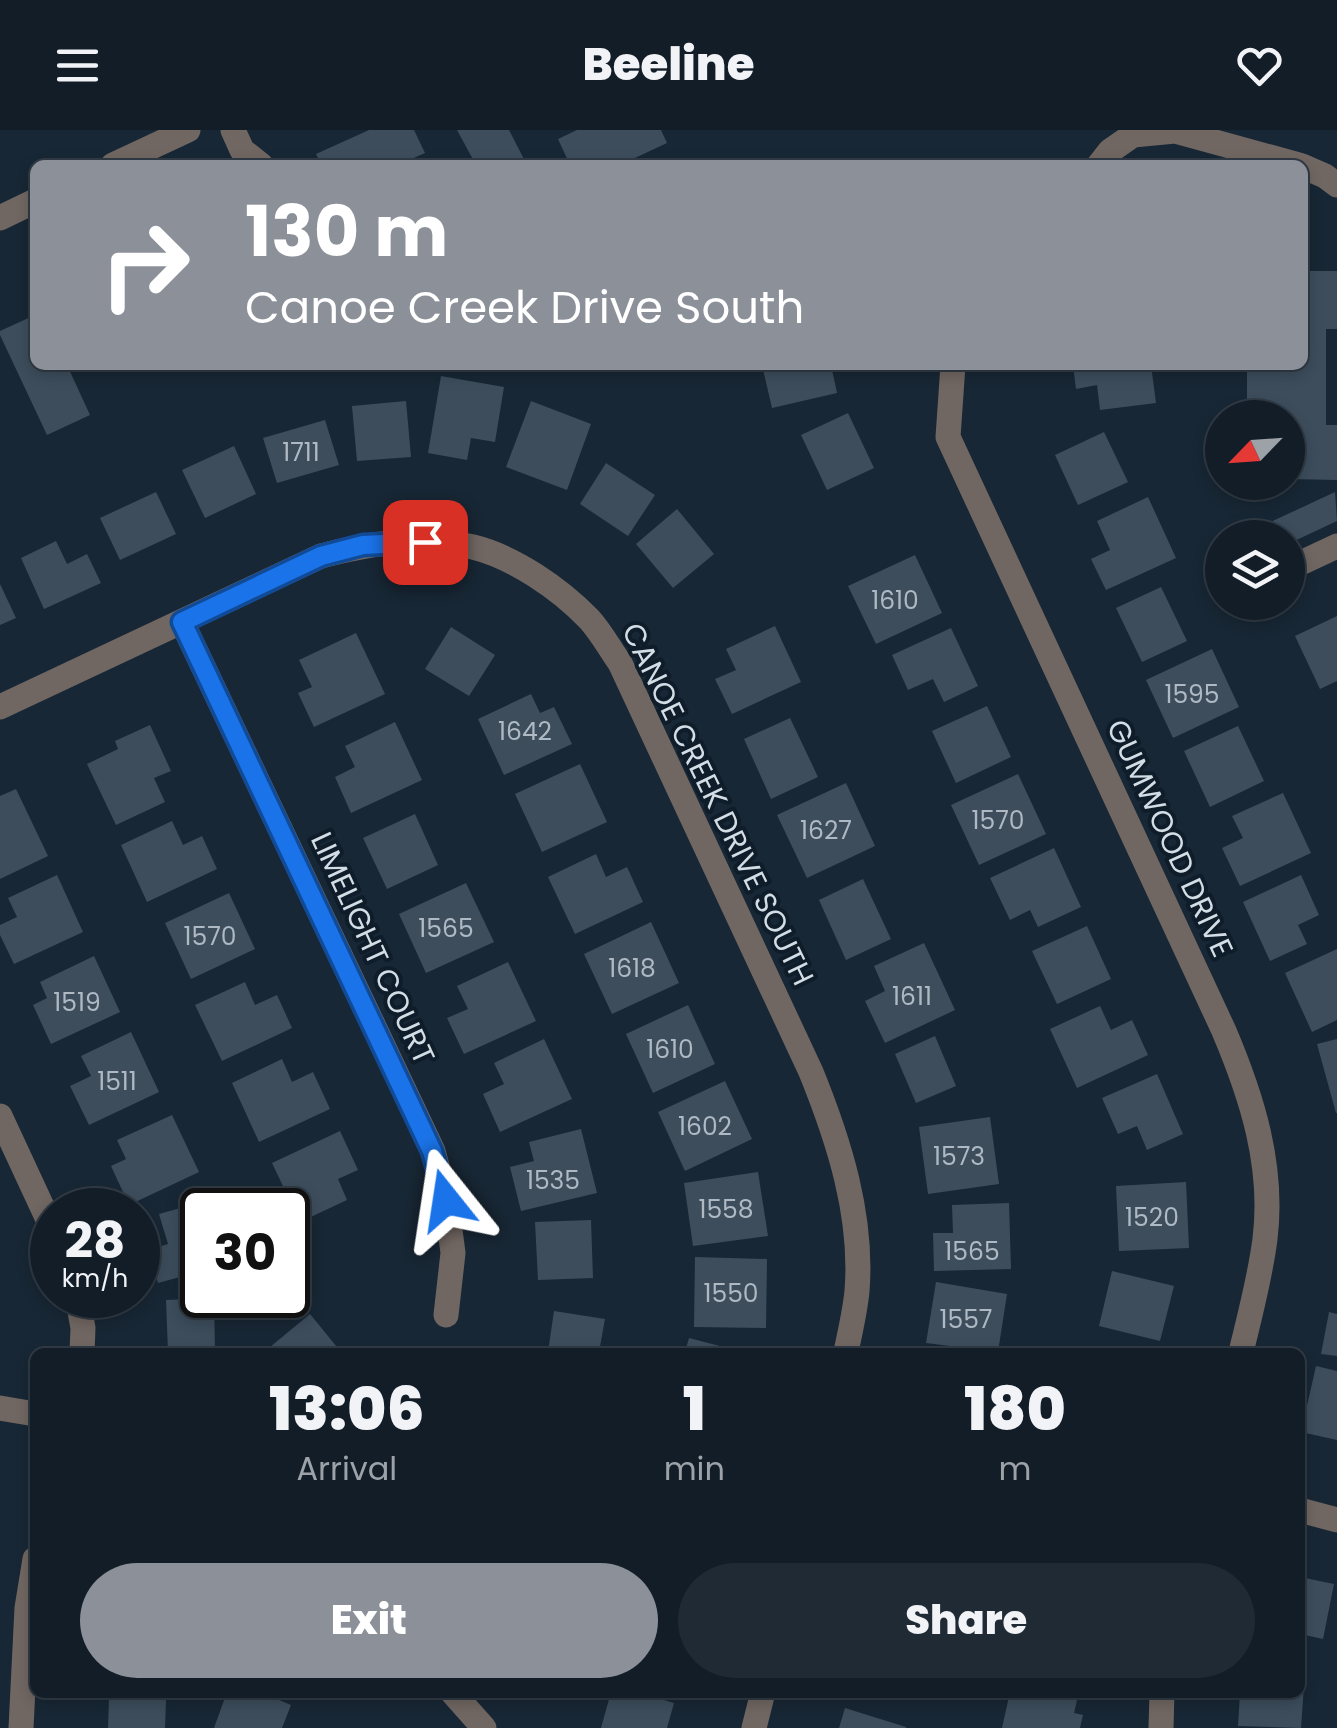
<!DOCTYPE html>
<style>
:root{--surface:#121d28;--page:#1f2a34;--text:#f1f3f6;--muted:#9ca2a8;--line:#313b45;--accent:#8c9099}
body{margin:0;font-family:Poppins,sans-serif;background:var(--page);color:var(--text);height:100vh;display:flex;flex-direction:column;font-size:38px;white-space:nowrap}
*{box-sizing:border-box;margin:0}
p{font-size:32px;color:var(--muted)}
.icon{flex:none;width:55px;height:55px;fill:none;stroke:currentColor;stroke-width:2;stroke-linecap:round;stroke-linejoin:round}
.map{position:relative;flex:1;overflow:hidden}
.panel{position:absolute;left:30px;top:1218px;width:1275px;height:350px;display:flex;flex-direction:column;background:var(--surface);border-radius:15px;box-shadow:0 5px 15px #0003,0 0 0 2px var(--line)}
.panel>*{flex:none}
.hud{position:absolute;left:30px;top:30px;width:1278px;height:210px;border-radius:15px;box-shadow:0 5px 15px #0003,0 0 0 2px var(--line);background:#8c9099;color:#fff;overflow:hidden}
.needle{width:65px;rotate:245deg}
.tools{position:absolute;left:1205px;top:270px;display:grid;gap:20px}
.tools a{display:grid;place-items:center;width:100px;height:100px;border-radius:50%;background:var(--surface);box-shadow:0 5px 15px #0003,0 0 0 2px var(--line);font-size:50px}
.speed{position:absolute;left:30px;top:1058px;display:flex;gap:20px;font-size:50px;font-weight:700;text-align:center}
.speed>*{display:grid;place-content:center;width:130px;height:130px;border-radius:50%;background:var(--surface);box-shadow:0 5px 15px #0003,0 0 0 2px var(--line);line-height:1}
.speed small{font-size:25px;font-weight:400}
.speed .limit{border:5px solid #111;border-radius:15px;background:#fff;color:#111}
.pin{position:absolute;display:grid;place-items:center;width:85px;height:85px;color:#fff;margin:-42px;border-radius:20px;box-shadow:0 5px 15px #0006}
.me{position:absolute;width:110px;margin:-55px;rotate:345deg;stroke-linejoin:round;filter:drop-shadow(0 0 8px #0008)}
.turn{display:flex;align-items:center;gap:35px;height:210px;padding:0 50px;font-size:45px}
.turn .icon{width:130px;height:130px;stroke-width:2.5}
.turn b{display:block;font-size:70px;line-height:85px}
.eta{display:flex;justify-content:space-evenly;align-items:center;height:170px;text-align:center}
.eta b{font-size:60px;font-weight:800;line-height:70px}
.action{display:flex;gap:20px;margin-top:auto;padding:20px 50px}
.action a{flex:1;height:115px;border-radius:60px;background:var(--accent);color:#fff;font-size:40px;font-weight:800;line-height:115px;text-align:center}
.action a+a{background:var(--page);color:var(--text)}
header{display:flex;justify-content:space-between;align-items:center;height:130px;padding:0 50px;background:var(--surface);font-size:45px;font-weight:800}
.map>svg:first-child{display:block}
.building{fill:#3d4d5c}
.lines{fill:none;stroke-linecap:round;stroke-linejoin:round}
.minor{stroke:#716762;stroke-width:25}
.route-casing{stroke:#114b97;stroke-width:25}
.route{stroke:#1a73e8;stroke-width:18}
.labels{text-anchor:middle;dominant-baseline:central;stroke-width:8;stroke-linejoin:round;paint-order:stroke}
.number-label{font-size:25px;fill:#aeb9c4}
.street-label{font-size:30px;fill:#d3dde6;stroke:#0f1d2a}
</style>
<header><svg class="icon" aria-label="menu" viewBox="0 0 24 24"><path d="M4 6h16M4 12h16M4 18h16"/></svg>Beeline<svg class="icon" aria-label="heart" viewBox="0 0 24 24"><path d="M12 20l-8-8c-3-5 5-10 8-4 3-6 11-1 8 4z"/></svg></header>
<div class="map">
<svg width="1337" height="1598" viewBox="0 0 1337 1598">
<rect width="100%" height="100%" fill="#182735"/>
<g class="building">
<path d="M369,0H414L425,23L398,35H321L316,24Z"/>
<path d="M457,0H509L527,35H476Z"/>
<path d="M577,0H661L667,13L620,35H570L558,9Z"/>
<path d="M1302,141H1337V199H1326V295H1337V350L1288,349V288H1247V235H1302Z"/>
<path d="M35,185V235H67L90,285L47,305L0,205V201Z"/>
<path d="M762,235H831L837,263L772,278Z"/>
<path d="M1073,235H1151L1156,273L1100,280L1097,255L1076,259Z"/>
<path d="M441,246L504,257L495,312L471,308L467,330L428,323Z"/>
<path d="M406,271L411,327L357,331L352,276Z"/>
<path d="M531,271L591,294L567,360L506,337Z"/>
<path d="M848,283L874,338L827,360L801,305Z"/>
<path d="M325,290L339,335L277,353L263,308Z"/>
<path d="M1104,302L1128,352L1078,375L1055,325Z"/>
<path d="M234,316L256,364L205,388L182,340Z"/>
<path d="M606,333L655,365L628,406L580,374Z"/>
<path d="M156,362L176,404L120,430L100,388Z"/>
<path d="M1335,362L1337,391L1288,414V408H1267L1262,396Z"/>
<path d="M1148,367L1176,428L1106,460L1091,429L1110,420L1097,391Z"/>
<path d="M677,379L714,424L673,458L636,414Z"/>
<path d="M56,411L67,434L87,424L101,453L44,479L21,428Z"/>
<path d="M915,425L942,483L876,514L848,456Z"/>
<path d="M0,454L16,488L0,495Z"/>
<path d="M1161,457L1187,511L1142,532L1116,478Z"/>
<path d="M1337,486V551L1320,559L1295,506Z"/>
<path d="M775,496L801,552L732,584L715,549L736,540L726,519Z"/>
<path d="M451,497L495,525L469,566L425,539Z"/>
<path d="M951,498L978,556L944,572L933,549L908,560L892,525Z"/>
<path d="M356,503L385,564L314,597L298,563L312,557L299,530Z"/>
<path d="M1212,519L1239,577L1173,608L1146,550Z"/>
<path d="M531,564L540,583L554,577L572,614L504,645L478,589Z"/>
<path d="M987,576L1011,627L956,653L932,601Z"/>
<path d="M790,588L818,647L771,669L744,609Z"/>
<path d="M395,592L422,650L351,683L335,647L355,637L345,616Z"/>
<path d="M150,595L171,641L154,648L165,672L116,695L87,634L118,619L115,611Z"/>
<path d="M1238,596L1264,651L1210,677L1184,621Z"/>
<path d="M580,634L607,692L542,722L515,664Z"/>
<path d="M1018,644L1046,704L979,735L951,675Z"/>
<path d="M846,653L875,716L807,748L777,685Z"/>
<path d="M16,659L48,726L0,749V666Z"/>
<path d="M1283,663L1311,723L1240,756L1222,718L1243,708L1232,686Z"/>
<path d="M415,684L438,735L387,759L363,708Z"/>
<path d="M172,691L183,715L202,706L217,739L147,772L121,715Z"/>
<path d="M1054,718L1081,777L1038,797L1030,780L1010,790L990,748Z"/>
<path d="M596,724L606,747L627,737L643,772L575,804L548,747Z"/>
<path d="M57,745L83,802L14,834L0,805V795L17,787L8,768Z"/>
<path d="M1301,745L1319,785L1298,795L1307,814L1270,831L1243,772Z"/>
<path d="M863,749L891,809L846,830L819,770Z"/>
<path d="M466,753L494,812L426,843L399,784Z"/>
<path d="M229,763L255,819L191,849L165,793Z"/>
<path d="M651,792L679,853L612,884L584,824Z"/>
<path d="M1087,796L1111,849L1057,874L1032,821Z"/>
<path d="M924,813L955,880L885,913L865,871L885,861L874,836Z"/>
<path d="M1337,819V890L1312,902L1285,843Z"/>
<path d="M94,826L120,882L51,914L33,875L47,868L40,852Z"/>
<path d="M508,832L536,891L464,924L447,888L468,879L457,856Z"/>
<path d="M245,852L255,875L277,865L292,898L222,931L195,875Z"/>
<path d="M688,875L715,934L653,963L626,904Z"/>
<path d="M1100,876L1111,900L1132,890L1148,925L1077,958L1050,899Z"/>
<path d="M131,902L159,962L89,995L70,956L91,946L81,926Z"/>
<path d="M935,906L956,956L916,973L895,924Z"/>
<path d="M544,909L572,969L500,1002L483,964L504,954L494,933Z"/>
<path d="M1337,909V983H1336L1317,914Z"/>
<path d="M282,929L292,952L313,942L330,979L259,1012L232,953Z"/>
<path d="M1157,944L1183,1004L1147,1020L1137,996L1118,1004L1102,968Z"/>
<path d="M725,951L752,1009L685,1041L658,982Z"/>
<path d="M172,985L199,1042L129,1075L111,1036L126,1029L117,1010Z"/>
<path d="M990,987L999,1054L928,1064L919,997Z"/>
<path d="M581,999L597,1063L521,1081L510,1037L534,1031L529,1012Z"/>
<path d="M340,1001L358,1040L338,1049L347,1070L300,1092L272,1033Z"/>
<path d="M758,1042L768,1106L693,1116L684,1053Z"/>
<path d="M1186,1052L1189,1118L1119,1121L1116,1056Z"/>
<path d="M213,1069L217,1080H202V1141L158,1153L149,1120L168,1114L159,1084Z"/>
<path d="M1009,1073L1011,1139L934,1141L933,1103H953L952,1075Z"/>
<path d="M591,1090L593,1148L538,1150L535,1092Z"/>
<path d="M695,1127L767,1129L766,1198L694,1197Z"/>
<path d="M1112,1141L1174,1156L1160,1211L1099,1196Z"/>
<path d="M936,1152L1007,1164L998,1222L926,1213Z"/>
<path d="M214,1168L215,1222H168L166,1170Z"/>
<path d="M554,1181L605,1189L599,1222H548Z"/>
<path d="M1329,1182L1337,1184V1226L1321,1224Z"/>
<path d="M310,1184L341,1222H264Z"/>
<path d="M689,1208L739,1221V1222H685Z"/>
<path d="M1316,1236L1337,1241V1310L1301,1302Z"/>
<path d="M1300,1447L1334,1454L1323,1509L1300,1504Z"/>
<path d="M1300,1527H1306L1301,1598L1238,1596L1240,1562H1300Z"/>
<path d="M227,1562H260L291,1575L282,1598H214Z"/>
<path d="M611,1562H637L674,1573L667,1598H601Z"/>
<path d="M1010,1562H1079L1074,1583L1083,1585L1080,1598H1002Z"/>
<path d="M109,1568L166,1570L165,1598H108Z"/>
<path d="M845,1578L906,1597V1598H839Z"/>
</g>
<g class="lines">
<g class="minor">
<path d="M233,0L242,20L261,35"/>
<path d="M113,35L188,0"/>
<path d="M1099,35L1110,21L1133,5L1175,1L1299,35"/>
<path d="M1302,36L1325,46L1337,55"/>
<path d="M0,88L35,71"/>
<path d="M953,235L948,307L1224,901C1252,967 1274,1036 1265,1109C1260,1148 1250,1185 1241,1222"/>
<path d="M1288,439L1337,416"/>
<path d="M182,492L433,1021L446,1069L453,1123L446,1185"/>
<path d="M0,577L321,426C369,413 423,405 473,417C514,427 560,459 589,489C601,502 610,519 620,533L811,942C839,1011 863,1086 857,1161C855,1182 850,1202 846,1222"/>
<path d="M0,986L52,1098"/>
<path d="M77,1165L83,1198L82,1222"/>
<path d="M0,1278L35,1284"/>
<path d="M1300,1380L1337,1390"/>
<path d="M452,1562L484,1598"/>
<path d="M21,1598L27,1478L35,1429"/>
<path d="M754,1598L763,1562"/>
<path d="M1161,1598L1162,1562"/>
</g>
</g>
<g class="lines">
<defs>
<path id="route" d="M425,412L363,415L321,426L182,492L432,1021L446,1070"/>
</defs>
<use href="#route" class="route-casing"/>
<use href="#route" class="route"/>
</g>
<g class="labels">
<g class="number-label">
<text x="301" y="322">1711</text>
<text x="895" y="470">1610</text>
<text x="1192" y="564">1595</text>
<text x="525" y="601">1642</text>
<text x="998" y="690">1570</text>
<text x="826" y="700">1627</text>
<text x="446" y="798">1565</text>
<text x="210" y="806">1570</text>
<text x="632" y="838">1618</text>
<text x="912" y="866">1611</text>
<text x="77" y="872">1519</text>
<text x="670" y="919">1610</text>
<text x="117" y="951">1511</text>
<text x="705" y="996">1602</text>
<text x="959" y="1026">1573</text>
<text x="553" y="1050">1535</text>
<text x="726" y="1079">1558</text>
<text x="1152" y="1087">1520</text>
<text x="972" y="1121">1565</text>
<text x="731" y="1163">1550</text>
<text x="966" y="1189">1557</text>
</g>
<g class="street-label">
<text transform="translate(718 674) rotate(64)">CANOE CREEK DRIVE SOUTH</text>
<text transform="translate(1170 708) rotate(65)">GUMWOOD DRIVE</text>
<text transform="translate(373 818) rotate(65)">LIMELIGHT COURT</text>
</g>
</g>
</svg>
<div class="tools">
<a><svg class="needle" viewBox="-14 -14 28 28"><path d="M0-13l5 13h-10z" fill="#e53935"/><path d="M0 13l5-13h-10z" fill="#9ca2a8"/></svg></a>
<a><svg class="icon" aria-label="layers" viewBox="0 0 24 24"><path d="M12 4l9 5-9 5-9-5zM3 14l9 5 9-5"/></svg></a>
</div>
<div class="speed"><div>28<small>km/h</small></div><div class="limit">30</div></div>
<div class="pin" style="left:425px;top:412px;background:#d93025"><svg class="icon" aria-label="arrive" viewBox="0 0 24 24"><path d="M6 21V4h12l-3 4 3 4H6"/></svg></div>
<svg class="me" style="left:446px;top:1070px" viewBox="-20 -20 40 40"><path d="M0-17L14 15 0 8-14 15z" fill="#1a73e8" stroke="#fff" stroke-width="4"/></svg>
<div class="hud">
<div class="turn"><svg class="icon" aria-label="right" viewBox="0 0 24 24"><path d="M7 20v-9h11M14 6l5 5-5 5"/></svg><div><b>130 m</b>Canoe Creek Drive South</div></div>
</div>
<section class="panel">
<div class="eta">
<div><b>13:06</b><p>Arrival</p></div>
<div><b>1</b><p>min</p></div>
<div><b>180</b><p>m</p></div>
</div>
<div class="action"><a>Exit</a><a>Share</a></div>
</section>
</div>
